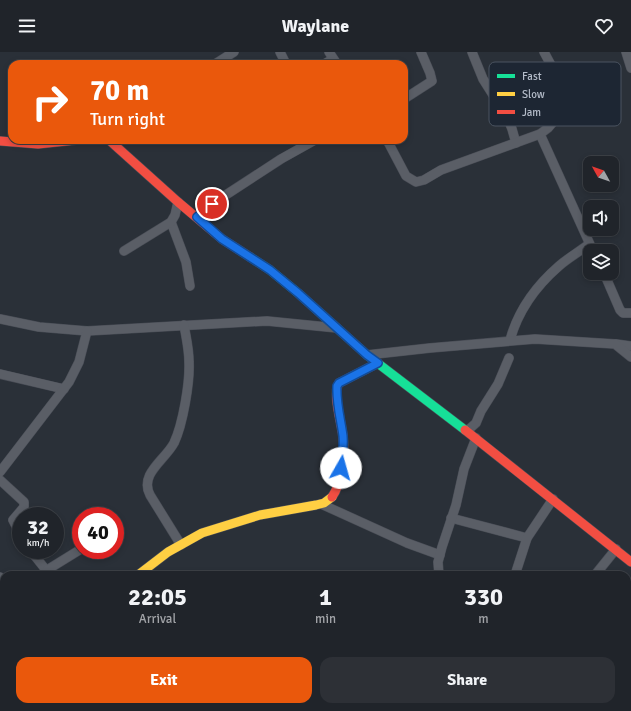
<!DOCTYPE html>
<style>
:root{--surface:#20242a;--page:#2d3036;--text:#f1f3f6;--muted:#a2a4a8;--line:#3d4147;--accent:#ea580c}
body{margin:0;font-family:Signika,sans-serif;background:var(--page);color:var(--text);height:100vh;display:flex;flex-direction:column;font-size:15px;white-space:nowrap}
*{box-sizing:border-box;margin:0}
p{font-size:13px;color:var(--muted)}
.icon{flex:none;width:22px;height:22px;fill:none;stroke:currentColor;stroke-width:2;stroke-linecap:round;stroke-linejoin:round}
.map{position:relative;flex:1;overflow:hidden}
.sheet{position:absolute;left:0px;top:519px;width:631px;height:140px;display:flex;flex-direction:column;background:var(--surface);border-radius:12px 12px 0 0;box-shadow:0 2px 6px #0003,0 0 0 1px var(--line)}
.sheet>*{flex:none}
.top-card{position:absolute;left:8px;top:8px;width:400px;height:84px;border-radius:12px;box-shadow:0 2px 6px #0003,0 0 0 1px var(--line);background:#ea580c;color:#fff;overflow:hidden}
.needle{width:26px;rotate:310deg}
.tools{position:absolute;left:583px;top:104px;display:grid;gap:8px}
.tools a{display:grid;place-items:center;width:36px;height:36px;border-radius:8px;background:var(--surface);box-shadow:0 2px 6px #0003,0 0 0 1px var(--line);font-size:20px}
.speed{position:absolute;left:12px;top:455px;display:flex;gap:8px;font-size:20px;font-weight:700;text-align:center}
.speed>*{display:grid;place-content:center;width:52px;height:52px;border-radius:50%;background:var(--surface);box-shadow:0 2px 6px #0003,0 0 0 1px var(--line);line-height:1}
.speed small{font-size:10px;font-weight:400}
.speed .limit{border:6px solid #d22;background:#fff;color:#111}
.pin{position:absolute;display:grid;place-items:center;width:34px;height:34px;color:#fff;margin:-17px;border:2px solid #fff;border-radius:50%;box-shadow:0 1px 4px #0007}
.me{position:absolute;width:44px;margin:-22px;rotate:7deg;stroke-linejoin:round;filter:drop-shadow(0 0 3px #0008)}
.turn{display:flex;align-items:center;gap:14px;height:84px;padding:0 16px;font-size:18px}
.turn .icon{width:52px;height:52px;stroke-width:2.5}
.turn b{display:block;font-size:28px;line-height:34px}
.eta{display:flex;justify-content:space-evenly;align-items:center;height:68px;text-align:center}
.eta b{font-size:24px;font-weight:800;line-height:28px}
.button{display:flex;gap:8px;margin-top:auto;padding:8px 16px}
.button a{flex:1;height:46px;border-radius:12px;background:var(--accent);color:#fff;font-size:16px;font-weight:800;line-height:46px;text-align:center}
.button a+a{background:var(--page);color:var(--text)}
header{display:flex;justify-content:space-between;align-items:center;height:52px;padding:0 16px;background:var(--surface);font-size:18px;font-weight:800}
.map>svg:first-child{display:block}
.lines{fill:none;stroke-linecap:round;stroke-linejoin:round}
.street-casing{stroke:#484c55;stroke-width:10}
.fast-casing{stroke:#484c55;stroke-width:10}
.slow-casing{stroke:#484c55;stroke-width:10}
.jam-casing{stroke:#484c55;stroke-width:10}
.street{stroke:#5a5e66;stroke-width:9}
.fast{stroke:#16e098;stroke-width:9}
.slow{stroke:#ffcf43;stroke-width:9}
.jam{stroke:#f24e42;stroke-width:9}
.route-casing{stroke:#114b97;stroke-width:10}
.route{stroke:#1a73e8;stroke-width:7}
.key{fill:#1d2633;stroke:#4a5360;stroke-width:1}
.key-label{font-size:11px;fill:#b4bcc9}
</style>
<header><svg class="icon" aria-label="menu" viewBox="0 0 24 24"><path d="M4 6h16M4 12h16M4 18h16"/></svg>Waylane<svg class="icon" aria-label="heart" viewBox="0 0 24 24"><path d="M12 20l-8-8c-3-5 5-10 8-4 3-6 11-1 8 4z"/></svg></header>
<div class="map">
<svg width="631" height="659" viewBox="0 0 631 659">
<rect width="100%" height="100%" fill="#2a3038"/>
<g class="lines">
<defs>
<g id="street">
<path d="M280,0L286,12"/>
<path d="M329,0L337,12"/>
<path d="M472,0L483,27L495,46L506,62L512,77L516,91"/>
<path d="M626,0L631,16"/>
<path d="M215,12L234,0"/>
<path d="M324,12L333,7"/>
<path d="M404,47L432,29L430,21L421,0"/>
<path d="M540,82L593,199"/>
<path d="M387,88L406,124L416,130L424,128L441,118L540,82L548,76L566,55L551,13L544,0"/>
<path d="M197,165L212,152L281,107L315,88"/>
<path d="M171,170L186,210L190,234"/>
<path d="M124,199L171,170L175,163L178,150"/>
<path d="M604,221L620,258L623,261H631"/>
<path d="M0,267L39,275L87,279L267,269L337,276"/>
<path d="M510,288C518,259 536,234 559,214C568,206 579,200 589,192"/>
<path d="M616,292L631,294"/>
<path d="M367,303L430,296L535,287L615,292L631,305"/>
<path d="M0,322L64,337"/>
<path d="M467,379L476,371L481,359L498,332L509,306"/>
<path d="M0,420L69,330L79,310L87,279"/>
<path d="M0,428L24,450V455L13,468L21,484"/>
<path d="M321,452L407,491L440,503"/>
<path d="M451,466L527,486"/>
<path d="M181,493L150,443C139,422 165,408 174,391C183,372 190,330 189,310C189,297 186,285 184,273"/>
<path d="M30,498L50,523"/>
<path d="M47,518L81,497"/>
<path d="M439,523L438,510L442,495L456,453L464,417L476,386"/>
<path d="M515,523L527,486L553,447"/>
<path d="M595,523L616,497"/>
<path d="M0,525L4,532"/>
<path d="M98,655L101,659"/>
<path d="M377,655L379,659"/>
<path d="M411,655V659"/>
<path d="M541,655L546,659"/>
<path d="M618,655L623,659"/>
<path d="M15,659L21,655"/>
<path d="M305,659L310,655"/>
</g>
<path id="fast" d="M250,205L270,218L298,241L367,303L465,378"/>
<path id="slow" d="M138,523L168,500L202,481L260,463L316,453L324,451L332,445"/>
<g id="jam">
<path d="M109,88L178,150L222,187L250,205"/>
<path d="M0,89L38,92L76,88"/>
<path d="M465,378L631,510"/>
<path d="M332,445C342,431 345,402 343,385C342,373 332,341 339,331L378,311"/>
</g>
</defs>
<use href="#street" class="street-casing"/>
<use href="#fast" class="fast-casing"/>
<use href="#slow" class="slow-casing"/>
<use href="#jam" class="jam-casing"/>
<use href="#street" class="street"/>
<use href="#fast" class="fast"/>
<use href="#slow" class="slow"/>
<use href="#jam" class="jam"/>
</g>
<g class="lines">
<defs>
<path id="route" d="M212,152L197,165L222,187L270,218L298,241L367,303L378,311L339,331L337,334C336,351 341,368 343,384C344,395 342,405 341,416"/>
</defs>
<use href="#route" class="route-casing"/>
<use href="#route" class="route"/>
</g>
<rect x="489" y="10" width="132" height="64" rx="6" class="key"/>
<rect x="497" y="22" width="18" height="4" fill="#16e098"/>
<rect x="497" y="40" width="18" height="4" fill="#ffcf43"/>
<rect x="497" y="58" width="18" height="4" fill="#f24e42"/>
<g class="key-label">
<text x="522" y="28">Fast</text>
<text x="522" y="46">Slow</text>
<text x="522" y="64">Jam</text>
</g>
</svg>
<div class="tools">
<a><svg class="needle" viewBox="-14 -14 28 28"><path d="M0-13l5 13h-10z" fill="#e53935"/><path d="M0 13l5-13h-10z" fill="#a2a4a8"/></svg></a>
<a><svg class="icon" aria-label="sound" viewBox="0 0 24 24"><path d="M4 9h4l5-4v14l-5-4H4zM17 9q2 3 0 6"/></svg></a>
<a><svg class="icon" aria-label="layers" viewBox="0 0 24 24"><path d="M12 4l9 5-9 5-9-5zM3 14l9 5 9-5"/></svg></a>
</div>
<div class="speed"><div>32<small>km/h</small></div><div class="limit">40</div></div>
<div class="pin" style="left:212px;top:152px;background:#d93025"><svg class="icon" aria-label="arrive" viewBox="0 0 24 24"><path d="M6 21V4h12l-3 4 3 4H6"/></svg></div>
<svg class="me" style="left:341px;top:416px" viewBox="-20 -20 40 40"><circle r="19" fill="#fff"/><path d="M0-13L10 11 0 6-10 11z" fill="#1a73e8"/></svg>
<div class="top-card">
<div class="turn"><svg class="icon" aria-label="right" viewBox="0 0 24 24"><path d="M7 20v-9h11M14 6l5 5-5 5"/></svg><div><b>70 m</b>Turn right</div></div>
</div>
<section class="sheet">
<div class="eta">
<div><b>22:05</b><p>Arrival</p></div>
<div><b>1</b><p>min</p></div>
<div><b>330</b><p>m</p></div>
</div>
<div class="button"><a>Exit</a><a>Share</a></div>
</section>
</div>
